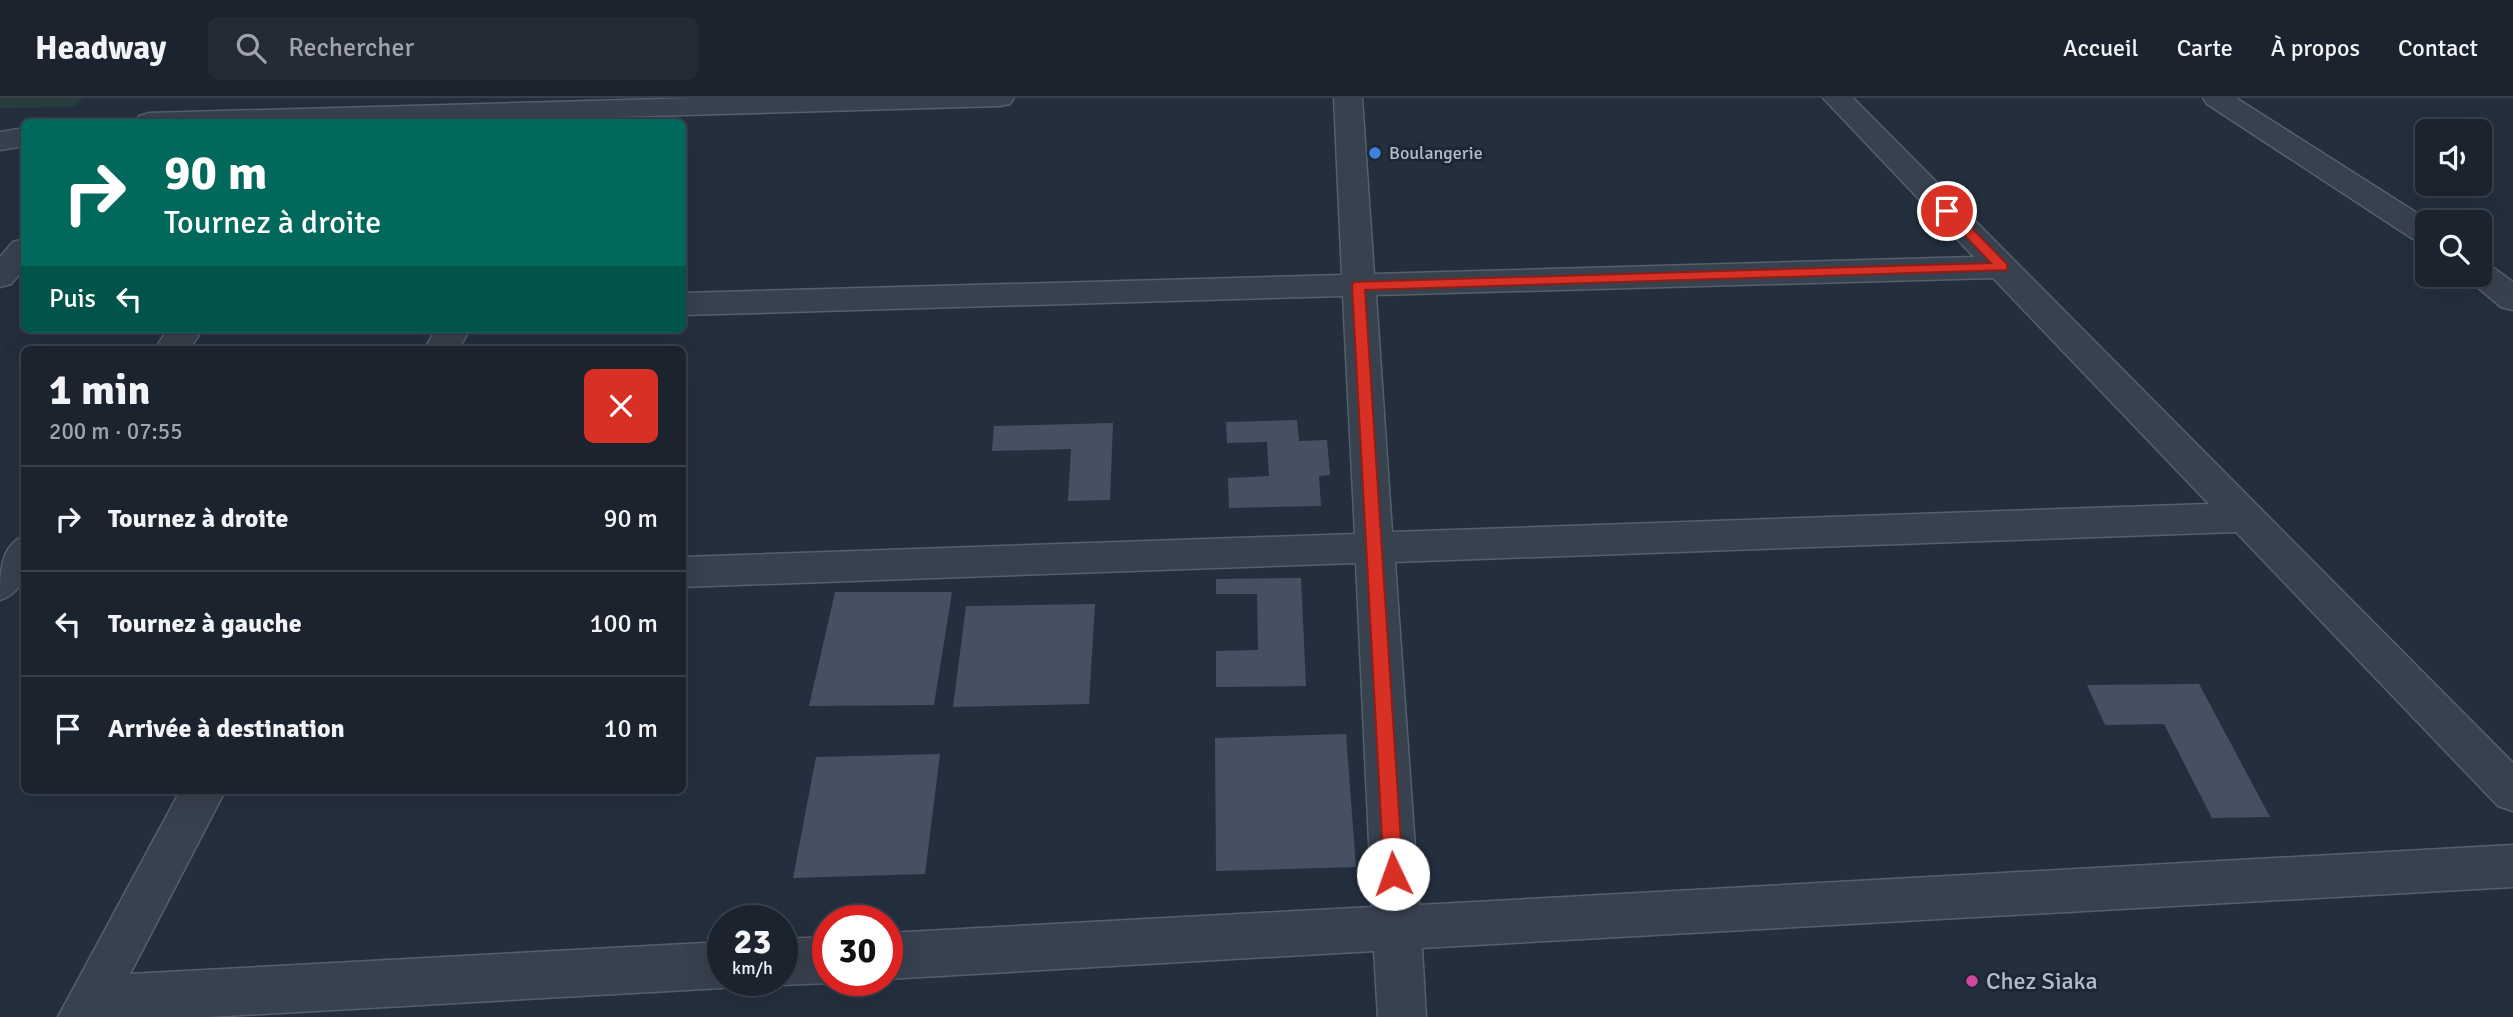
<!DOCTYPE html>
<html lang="fr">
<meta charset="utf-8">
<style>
:root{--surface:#1b232e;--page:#242b36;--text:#f1f3f6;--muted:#a0a4aa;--line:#39404a}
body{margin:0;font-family:Signika,sans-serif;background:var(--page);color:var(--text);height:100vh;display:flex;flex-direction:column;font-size:26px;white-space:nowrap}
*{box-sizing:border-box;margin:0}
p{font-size:23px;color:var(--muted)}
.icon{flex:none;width:38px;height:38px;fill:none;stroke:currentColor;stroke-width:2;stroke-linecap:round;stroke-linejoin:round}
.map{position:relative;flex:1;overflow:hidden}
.side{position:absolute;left:21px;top:248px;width:665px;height:448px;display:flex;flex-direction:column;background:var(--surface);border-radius:10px;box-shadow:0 7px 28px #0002,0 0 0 2px var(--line)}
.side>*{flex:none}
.banner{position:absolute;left:21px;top:21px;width:665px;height:214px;border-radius:10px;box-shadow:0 7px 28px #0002,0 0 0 2px var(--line);background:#00695c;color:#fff;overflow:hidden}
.fabs{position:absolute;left:2415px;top:21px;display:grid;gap:14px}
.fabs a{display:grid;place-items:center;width:77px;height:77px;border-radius:10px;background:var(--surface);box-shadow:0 7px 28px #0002,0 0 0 2px var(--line);font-size:35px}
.speed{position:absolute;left:707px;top:807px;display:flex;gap:14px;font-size:35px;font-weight:700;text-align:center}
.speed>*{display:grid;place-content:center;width:91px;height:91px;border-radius:50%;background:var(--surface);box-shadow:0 7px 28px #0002,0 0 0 2px var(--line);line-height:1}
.speed small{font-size:18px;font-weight:400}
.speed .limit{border:10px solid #d22;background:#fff;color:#111}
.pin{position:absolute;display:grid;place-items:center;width:60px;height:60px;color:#fff;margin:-30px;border:4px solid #fff;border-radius:50%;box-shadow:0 2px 7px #0007}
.me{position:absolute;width:77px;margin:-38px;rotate:357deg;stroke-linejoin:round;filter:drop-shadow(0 0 5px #0008)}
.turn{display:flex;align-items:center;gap:24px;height:147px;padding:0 28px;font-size:32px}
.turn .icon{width:91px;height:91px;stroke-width:2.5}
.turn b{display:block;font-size:49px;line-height:60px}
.then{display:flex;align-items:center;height:66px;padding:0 28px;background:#0003;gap:14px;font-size:26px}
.round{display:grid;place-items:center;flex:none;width:74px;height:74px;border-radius:10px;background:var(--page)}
.headline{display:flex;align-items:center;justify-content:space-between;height:119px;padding:0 28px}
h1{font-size:42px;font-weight:700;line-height:52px}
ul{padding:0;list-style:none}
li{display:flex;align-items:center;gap:21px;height:105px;padding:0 28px;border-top:2px solid var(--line)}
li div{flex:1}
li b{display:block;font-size:26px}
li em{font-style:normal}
header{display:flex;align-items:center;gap:42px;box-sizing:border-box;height:98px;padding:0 35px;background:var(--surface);border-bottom:2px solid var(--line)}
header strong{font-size:33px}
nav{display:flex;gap:38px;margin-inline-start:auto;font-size:24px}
.search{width:490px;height:63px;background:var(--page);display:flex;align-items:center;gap:18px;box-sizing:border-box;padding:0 24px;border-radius:10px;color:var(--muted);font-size:26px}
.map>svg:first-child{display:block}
.green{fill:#263c3f}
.building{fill:#455162}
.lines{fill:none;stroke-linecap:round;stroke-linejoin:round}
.minor-casing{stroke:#565f6c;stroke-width:3}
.minor{fill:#38414e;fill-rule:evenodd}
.route{fill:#d93025;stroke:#8d1f18;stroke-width:2}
.shop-dot{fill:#3f7fe0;stroke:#1d2633;stroke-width:2.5}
.hotel-dot{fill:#d1479c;stroke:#1d2633;stroke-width:2.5}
.labels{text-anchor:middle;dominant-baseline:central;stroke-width:6;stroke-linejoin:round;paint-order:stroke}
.far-poi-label{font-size:18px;fill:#b4bcc9;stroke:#1d2633;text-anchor:start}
.near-poi-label{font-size:24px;fill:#b4bcc9;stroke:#1d2633;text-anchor:start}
</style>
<header>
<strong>Headway</strong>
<div class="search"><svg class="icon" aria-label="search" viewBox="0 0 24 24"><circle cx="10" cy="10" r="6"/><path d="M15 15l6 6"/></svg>Rechercher</div>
<nav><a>Accueil</a><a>Carte</a><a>À propos</a><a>Contact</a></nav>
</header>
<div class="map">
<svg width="2513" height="919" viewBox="0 0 2513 919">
<rect width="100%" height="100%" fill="#242f3e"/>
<path class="green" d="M0,0H83L74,9L0,10Z"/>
<g class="building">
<path d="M1297,322L1299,343L1327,342L1330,377L1319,378L1321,408L1229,410L1228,380L1269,378L1267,344L1227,345L1226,324Z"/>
<path d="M1113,325L1110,402L1068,403L1071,351L992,353L994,328Z"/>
<path d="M1301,480L1306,588L1216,589V553L1258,552L1257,496H1216V481Z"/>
<path d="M835,494H952L934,607L809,608Z"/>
<path d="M1095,506L1089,606L953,609L966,508Z"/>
<path d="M2199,586L2270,719L2212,720L2164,626L2105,627L2087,587Z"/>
<path d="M1346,636L1356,769L1216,773L1215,640Z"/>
<path d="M940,656L925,776L793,780L816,659Z"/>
</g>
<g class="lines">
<defs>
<g id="minor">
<path d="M698,0H1014L1010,6L1000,8L435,24H135L139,18L149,15Z"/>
<path d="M1334,0H1362L1374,176L1974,159L1823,0H1853L2513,665V713L2498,708L2236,434L1395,464L1419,807L2513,747V789L1422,850L1426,919H1378L1374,853L887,881V835L1372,809L1356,465L682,489V459L1355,436L1343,198L682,217V195L1342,177ZM1993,180L2209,406L1392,434L1376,197Z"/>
<path d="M2203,0H2236L2431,124H2427V146L2416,143L2207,6Z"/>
<path d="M24,30V48L0,52V34Z"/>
<path d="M24,141V171L11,186L0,189V159L13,144Z"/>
<path d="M2480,165L2491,168L2513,184V212L2501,209L2469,182L2465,177H2480Z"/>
<path d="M168,231H203L189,252H154Z"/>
<path d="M436,231H470L458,252H424Z"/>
<path d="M24,438C26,464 29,493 0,502C0,475 0,448 24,438Z"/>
<path d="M180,693H225L130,876L723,844V882H740L723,890L208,919H58Z"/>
<path d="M828,839V882H835L828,885L782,887L770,882H782V841Z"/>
</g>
</defs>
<use href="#minor" class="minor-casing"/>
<use href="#minor" class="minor"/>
</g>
<path class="route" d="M1947,109L1952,110L2007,166V172L1365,192L1403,776L1400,782L1393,784L1387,782L1384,776L1352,187L1354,184L1991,165L1943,115L1941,113Z"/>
<circle class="shop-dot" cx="1375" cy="55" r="7"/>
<circle class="hotel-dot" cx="1972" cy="883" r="7"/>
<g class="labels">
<g class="far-poi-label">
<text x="1389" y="55">Boulangerie</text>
</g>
<g class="near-poi-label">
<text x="1986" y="883">Chez Siaka</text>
</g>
</g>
</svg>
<div class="fabs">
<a><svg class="icon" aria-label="sound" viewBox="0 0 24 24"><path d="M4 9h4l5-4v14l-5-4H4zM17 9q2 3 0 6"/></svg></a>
<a><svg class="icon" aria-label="search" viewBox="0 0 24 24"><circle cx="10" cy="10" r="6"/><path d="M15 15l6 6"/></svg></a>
</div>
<div class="speed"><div>23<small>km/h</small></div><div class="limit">30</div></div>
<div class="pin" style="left:1947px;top:113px;background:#d93025"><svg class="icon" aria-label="arrive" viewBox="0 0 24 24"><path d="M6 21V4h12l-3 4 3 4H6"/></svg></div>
<svg class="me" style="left:1393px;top:776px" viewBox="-20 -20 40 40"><circle r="19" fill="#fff"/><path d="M0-13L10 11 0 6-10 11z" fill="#d93025"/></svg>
<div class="banner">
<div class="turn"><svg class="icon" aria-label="right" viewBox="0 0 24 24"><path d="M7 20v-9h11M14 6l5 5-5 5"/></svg><div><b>90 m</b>Tournez à droite</div></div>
<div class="then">Puis<svg class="icon" aria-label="left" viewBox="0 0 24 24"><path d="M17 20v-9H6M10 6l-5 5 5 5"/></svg></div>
</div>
<section class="side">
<div class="headline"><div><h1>1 min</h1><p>200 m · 07:55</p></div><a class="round" style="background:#d93025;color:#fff"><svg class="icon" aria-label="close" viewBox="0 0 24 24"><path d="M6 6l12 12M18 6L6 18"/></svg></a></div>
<ul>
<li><svg class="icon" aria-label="right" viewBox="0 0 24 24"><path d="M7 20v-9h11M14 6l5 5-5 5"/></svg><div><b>Tournez à droite</b></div><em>90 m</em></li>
<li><svg class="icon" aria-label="left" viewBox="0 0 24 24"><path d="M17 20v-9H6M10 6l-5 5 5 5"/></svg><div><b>Tournez à gauche</b></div><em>100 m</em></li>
<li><svg class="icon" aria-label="arrive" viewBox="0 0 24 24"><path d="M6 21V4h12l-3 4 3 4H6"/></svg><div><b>Arrivée à destination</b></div><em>10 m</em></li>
</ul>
</section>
</div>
